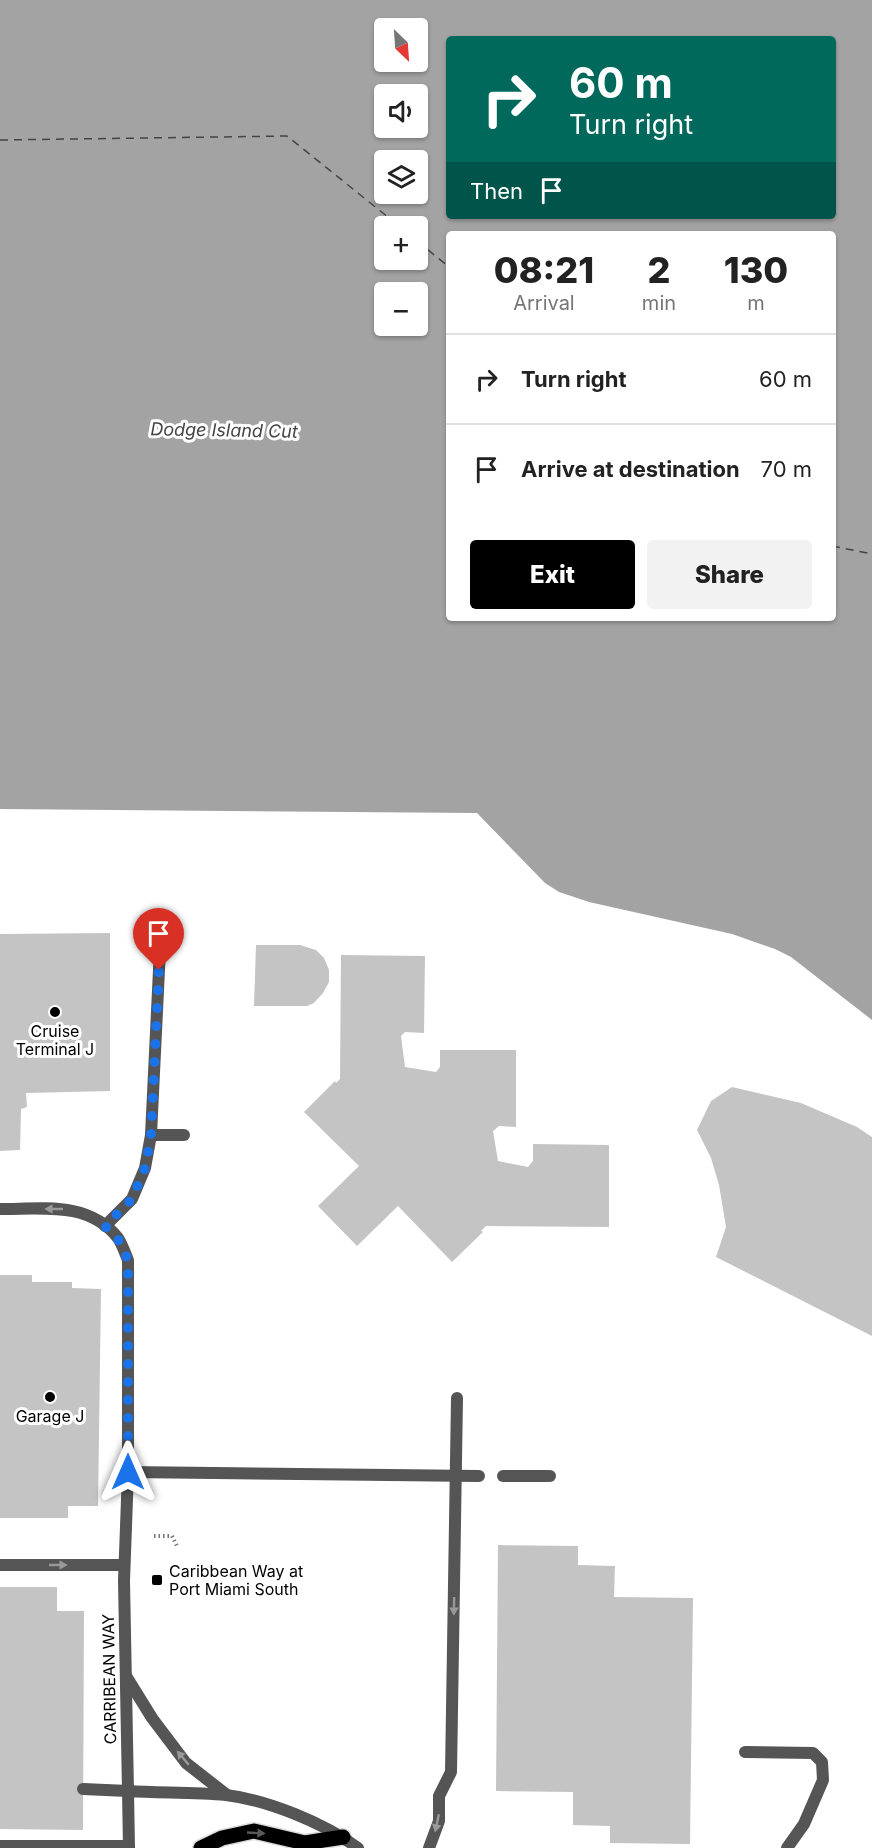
<!DOCTYPE html>
<meta charset="utf-8">
<style>
:root{--surface:#fff;--page:#f2f2f2;--text:#222;--muted:#767676;--line:#e0e0e0;--accent:#000}
body{margin:0;font-family:Inter,sans-serif;background:var(--page);color:var(--text);height:100vh;display:flex;flex-direction:column;font-size:22px;white-space:nowrap}
*{box-sizing:border-box;margin:0}
p{font-size:20px;color:var(--muted)}
.icon{flex:none;width:33px;height:33px;fill:none;stroke:currentColor;stroke-width:2;stroke-linecap:round;stroke-linejoin:round}
.map{position:relative;flex:1;overflow:hidden}
.side{position:absolute;left:446px;top:231px;width:390px;height:390px;display:flex;flex-direction:column;background:var(--surface);border-radius:6px;box-shadow:0 2px 4px #0004}
.side>*{flex:none}
.guide{position:absolute;left:446px;top:36px;width:390px;height:183px;border-radius:6px;box-shadow:0 2px 4px #0004;background:#00695c;color:#fff;overflow:hidden}
.needle{width:39px;rotate:155deg}
.buttons{position:absolute;left:374px;top:18px;display:grid;gap:12px}
.buttons a{display:grid;place-items:center;width:54px;height:54px;border-radius:6px;background:var(--surface);box-shadow:0 2px 4px #0004;font-size:30px}
.pin{position:absolute;display:grid;place-items:center;width:51px;height:51px;color:#fff;margin:-62px -26px;border-radius:50% 50% 50% 0;rotate:-45deg;box-shadow:0 0 6px #0007}
.pin .icon{rotate:45deg}
.me{position:absolute;width:66px;margin:-33px;rotate:0deg;stroke-linejoin:round;filter:drop-shadow(0 0 4px #0008)}
.turn{display:flex;align-items:center;gap:21px;height:126px;padding:0 24px;font-size:27px}
.turn .icon{width:78px;height:78px;stroke-width:2.5}
.turn b{display:block;font-size:42px;line-height:51px}
.then{display:flex;align-items:center;height:57px;padding:0 24px;background:#0003;gap:12px;font-size:22px}
.eta{display:flex;justify-content:space-evenly;align-items:center;height:102px;text-align:center}
.eta b{font-size:36px;font-weight:800;line-height:42px}
.button{display:flex;gap:12px;margin-top:auto;padding:12px 24px}
.button a{flex:1;height:69px;border-radius:6px;background:var(--accent);color:#fff;font-size:24px;font-weight:800;line-height:69px;text-align:center}
.button a+a{background:var(--page);color:var(--text)}
ul{padding:0;list-style:none}
li{display:flex;align-items:center;gap:18px;height:90px;padding:0 24px;border-top:2px solid var(--line)}
li div{flex:1}
li b{display:block;font-size:22px}
li em{font-style:normal}
.map>svg:first-child{display:block}
.water{fill:#a3a3a3;fill-rule:evenodd}
.lines{fill:none;stroke-linecap:round;stroke-linejoin:round}
.ferry{stroke:#444;stroke-width:1.5;stroke-dasharray:8 6;stroke-linecap:butt}
.building{fill:#c4c4c4}
.primary-casing{stroke:#dbdbdb;stroke-width:18}
.path{stroke:#777;stroke-width:4;stroke-dasharray:1.5 3;stroke-linecap:butt}
.service{stroke:#555;stroke-width:12}
.minor{stroke:#555;stroke-width:12}
.tertiary{stroke:#555;stroke-width:12}
.primary{stroke:#000;stroke-width:15}
.oneway{fill:#999}
.oneway2{fill:#595959}
.route{stroke:#1a73e8;stroke-width:10;stroke-dasharray:0 18}
.poi-dot{fill:#000;stroke:#fff;stroke-width:2}
.labels{text-anchor:middle;dominant-baseline:central;stroke-width:6;stroke-linejoin:round;paint-order:stroke}
.poi-label{font-size:16px;fill:#000;stroke:#fff}
.street-label{font-size:16px;fill:#000;stroke:#fff}
.water-label{font-size:18px;font-style:italic;fill:#444;stroke:#fff}
</style>
<div class="map">
<svg width="872" height="1848" viewBox="0 0 872 1848">
<rect width="100%" height="100%" fill="#fff"/>
<path class="water" d="M0,0H872V1020L791,957L775,949L732,934L589,902L559,892L545,883L477,813L0,809ZM384,28H417V62H384ZM448,39H832V216H448ZM384,94H417V128H384ZM384,160H417V194H384ZM384,226H417V260H384ZM448,234H832V618H448ZM384,292H417V326H384Z"/>
<g class="lines">
<g class="ferry">
<path d="M0,140L287,136L399,226"/>
<path d="M417,241L448,266"/>
<path d="M832,546L872,554"/>
</g>
</g>
<g class="building">
<path d="M110,933V1091L26,1093L27,1107L21,1109L20,1150L0,1151V934Z"/>
<path d="M256,945H300L316,950L324,958L329,970V982L323,993L314,1003L307,1006H254Z"/>
<path d="M341,955L425,956L424,1033L405,1032L401,1036L405,1067L436,1072L440,1067V1050H516V1127L499,1126L493,1131L498,1161L528,1167L533,1161V1144L609,1145V1227L486,1226L481,1231L483,1232L452,1262L398,1206L357,1246L318,1206L359,1166L304,1112L335,1081L336,1083L340,1079Z"/>
<path d="M732,1087L801,1103L857,1127L872,1137V1336L716,1257L726,1227L719,1185L711,1158L697,1130L711,1101Z"/>
<path d="M0,1275H32V1282H72V1288L101,1289L98,1506H68V1518H0Z"/>
<path d="M498,1545L578,1546V1565L615,1566L614,1597L693,1598L690,1844L610,1843V1826L573,1825V1792L496,1791Z"/>
<path d="M0,1587H57V1611H84L83,1830L0,1829Z"/>
</g>
<g class="lines">
<defs>
<path id="primary" d="M201,1848L222,1838L254,1831L305,1843L343,1837"/>
</defs>
<use href="#primary" class="primary-casing"/>
<path class="path" d="M154,1536H172L178,1548"/>
<g class="service">
<path d="M151,1135H184"/>
<path d="M105,1226L132,1199L145,1168L151,1135L160,949"/>
<path d="M128,1472L479,1476"/>
<path d="M503,1476H550"/>
<path d="M745,1752L813,1753L822,1762L823,1780L804,1824L787,1848"/>
<path d="M83,1789L128,1791"/>
<path d="M0,1846H129"/>
<path d="M429,1848L439,1821V1796L451,1772L457,1398"/>
</g>
<g class="minor">
<path d="M0,1209C42,1209 89,1201 118,1238C122,1244 125,1253 128,1260V1472L124,1581L128,1791"/>
<path d="M0,1565H124"/>
</g>
<g class="tertiary">
<path d="M126,1676L152,1718L186,1763L227,1795"/>
<path d="M129,1848L128,1791C160,1793 193,1792 226,1795C268,1800 324,1823 358,1848"/>
</g>
<use href="#primary" class="primary"/>
</g>
<defs><path id="oneway-solid" d="M-6-.8H1V-3.2L6.5 0L1 3.2V.8H-6Z" transform="scale(1.5)"/></defs>
<g class="oneway">
<use href="#oneway-solid" transform="translate(54 1209) rotate(-180)"/>
<use href="#oneway-solid" transform="translate(58 1565)"/>
<use href="#oneway-solid" transform="translate(454 1606) rotate(91)"/>
<use href="#oneway-solid" transform="translate(183 1758) rotate(-130)"/>
<use href="#oneway-solid" transform="translate(437 1823) rotate(102)"/>
</g>
<use class="oneway2" href="#oneway-solid" transform="translate(256 1833) rotate(3)"/>
<g class="lines">
<path class="route" d="M128,1472V1260L118,1239L105,1226L132,1199L145,1168L151,1135L159,970"/>
</g>
<g class="poi-dot">
<circle cx="55" cy="1012" r="6"/>
<circle cx="50" cy="1397" r="6"/>
<rect x="151" y="1574" width="12" height="12" rx="3"/>
</g>
<g class="labels">
<g class="poi-label">
<text x="55" y="1031">Cruise<tspan x="55" dy="18">Terminal J</tspan></text>
<text x="50" y="1416">Garage J</text>
<text x="169" y="1571" text-anchor="start">Caribbean Way at<tspan x="169" dy="18">Port Miami South</tspan></text>
</g>
<g class="street-label">
<text transform="translate(109 1679) rotate(-91)">CARRIBEAN WAY</text>
</g>
<g class="water-label">
<text transform="translate(224 430) rotate(1)">Dodge Island Cut</text>
</g>
</g>
</svg>
<div class="buttons">
<a><svg class="needle" viewBox="-14 -14 28 28"><path d="M0-13l5 13h-10z" fill="#e53935"/><path d="M0 13l5-13h-10z" fill="#767676"/></svg></a>
<a><svg class="icon" aria-label="sound" viewBox="0 0 24 24"><path d="M4 9h4l5-4v14l-5-4H4zM17 9q2 3 0 6"/></svg></a>
<a><svg class="icon" aria-label="layers" viewBox="0 0 24 24"><path d="M12 4l9 5-9 5-9-5zM3 14l9 5 9-5"/></svg></a>
<a>+</a>
<a>−</a>
</div>
<div class="pin" style="left:159px;top:970px;background:#d93025"><svg class="icon" aria-label="arrive" viewBox="0 0 24 24"><path d="M6 21V4h12l-3 4 3 4H6"/></svg></div>
<svg class="me" style="left:128px;top:1472px" viewBox="-20 -20 40 40"><path d="M0-17L14 15 0 8-14 15z" fill="#1a73e8" stroke="#fff" stroke-width="4"/></svg>
<div class="guide">
<div class="turn"><svg class="icon" aria-label="right" viewBox="0 0 24 24"><path d="M7 20v-9h11M14 6l5 5-5 5"/></svg><div><b>60 m</b>Turn right</div></div>
<div class="then">Then<svg class="icon" aria-label="arrive" viewBox="0 0 24 24"><path d="M6 21V4h12l-3 4 3 4H6"/></svg></div>
</div>
<section class="side">
<div class="eta">
<div><b>08:21</b><p>Arrival</p></div>
<div><b>2</b><p>min</p></div>
<div><b>130</b><p>m</p></div>
</div>
<ul>
<li><svg class="icon" aria-label="right" viewBox="0 0 24 24"><path d="M7 20v-9h11M14 6l5 5-5 5"/></svg><div><b>Turn right</b></div><em>60 m</em></li>
<li><svg class="icon" aria-label="arrive" viewBox="0 0 24 24"><path d="M6 21V4h12l-3 4 3 4H6"/></svg><div><b>Arrive at destination</b></div><em>70 m</em></li>
</ul>
<div class="button"><a>Exit</a><a>Share</a></div>
</section>
</div>
